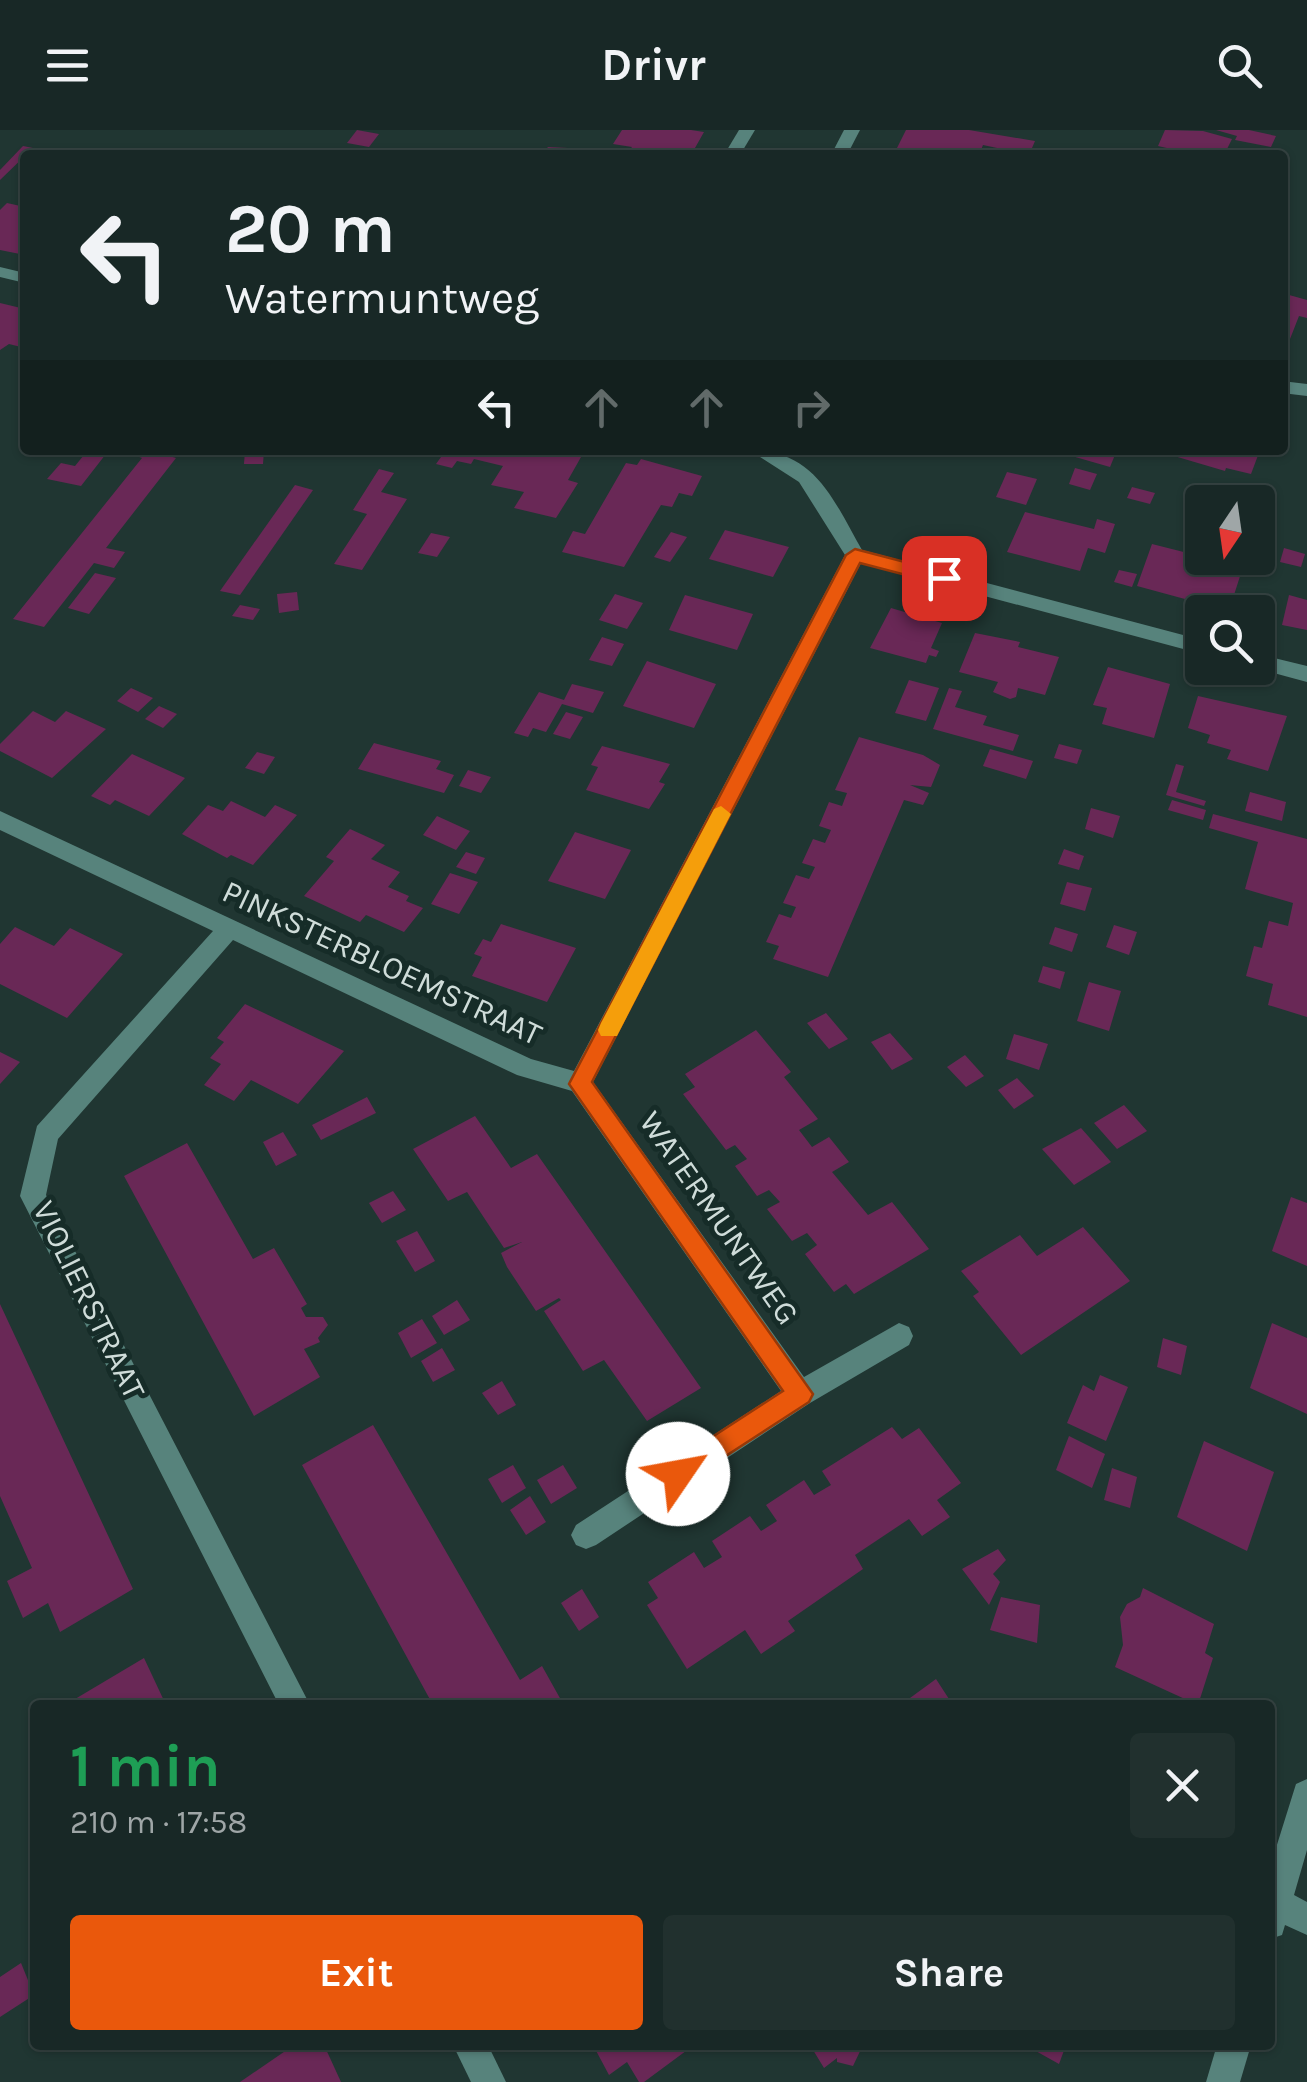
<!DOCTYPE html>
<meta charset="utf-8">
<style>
:root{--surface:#182826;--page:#21302e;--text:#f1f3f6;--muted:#9fa6a7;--line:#364443;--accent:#ea580c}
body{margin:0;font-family:Karla,sans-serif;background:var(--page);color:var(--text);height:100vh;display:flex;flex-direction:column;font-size:38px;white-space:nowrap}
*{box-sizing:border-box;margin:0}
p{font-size:32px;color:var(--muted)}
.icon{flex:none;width:55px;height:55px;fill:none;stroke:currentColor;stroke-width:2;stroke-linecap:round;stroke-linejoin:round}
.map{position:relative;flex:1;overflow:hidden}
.drawer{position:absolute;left:30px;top:1570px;width:1245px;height:350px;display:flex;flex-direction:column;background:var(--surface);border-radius:10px;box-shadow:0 2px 8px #0004,0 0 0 2px var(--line)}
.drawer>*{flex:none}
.top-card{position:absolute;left:20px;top:20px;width:1268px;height:305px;border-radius:10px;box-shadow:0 2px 8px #0004,0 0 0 2px var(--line);background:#182826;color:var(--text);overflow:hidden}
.needle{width:65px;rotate:193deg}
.fabs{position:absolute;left:1185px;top:355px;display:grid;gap:20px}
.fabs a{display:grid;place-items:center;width:90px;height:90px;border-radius:10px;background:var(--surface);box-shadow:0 2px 8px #0004,0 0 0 2px var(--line);font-size:50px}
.pin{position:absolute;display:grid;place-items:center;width:85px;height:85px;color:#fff;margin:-42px;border-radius:20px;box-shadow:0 5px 15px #0006}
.me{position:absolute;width:110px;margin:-55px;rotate:57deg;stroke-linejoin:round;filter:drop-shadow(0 0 8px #0008)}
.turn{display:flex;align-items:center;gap:35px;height:210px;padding:0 40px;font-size:45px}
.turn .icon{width:130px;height:130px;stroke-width:2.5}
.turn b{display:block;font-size:70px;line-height:85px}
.lanes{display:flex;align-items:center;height:95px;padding:0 40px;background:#0003;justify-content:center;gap:50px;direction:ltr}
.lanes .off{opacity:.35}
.round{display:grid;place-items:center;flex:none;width:105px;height:105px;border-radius:10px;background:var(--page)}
.overview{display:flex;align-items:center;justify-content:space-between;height:170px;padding:0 40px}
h1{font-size:60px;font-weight:700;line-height:75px;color:#1e9e55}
.cta{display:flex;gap:20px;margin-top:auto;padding:20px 40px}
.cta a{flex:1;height:115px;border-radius:10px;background:var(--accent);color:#fff;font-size:40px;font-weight:700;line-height:115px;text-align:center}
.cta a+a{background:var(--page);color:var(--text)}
header{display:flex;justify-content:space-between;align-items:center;height:130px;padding:0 40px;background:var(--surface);font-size:45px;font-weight:700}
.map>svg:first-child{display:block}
.building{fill:#692856}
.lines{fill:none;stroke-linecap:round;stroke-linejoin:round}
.minor{fill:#57837c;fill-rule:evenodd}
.route{fill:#ea580c;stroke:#983908;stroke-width:2.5}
.slow{fill:#f59e0b}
.labels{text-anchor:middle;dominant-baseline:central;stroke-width:10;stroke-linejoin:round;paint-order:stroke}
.street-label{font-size:32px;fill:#cfdcd9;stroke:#162c28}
</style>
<header><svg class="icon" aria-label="menu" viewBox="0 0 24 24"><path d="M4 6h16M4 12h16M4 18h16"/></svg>Drivr<svg class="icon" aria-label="search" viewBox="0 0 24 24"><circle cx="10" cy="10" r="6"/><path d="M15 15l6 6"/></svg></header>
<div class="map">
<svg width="1307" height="1952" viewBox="0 0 1307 1952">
<rect width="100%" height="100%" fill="#203632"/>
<g class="building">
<path d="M357,0L379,4L369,17L347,13Z"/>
<path d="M622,0H691L704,2L691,25H626L632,17L613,14Z"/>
<path d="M906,0H969L1035,11L1029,25L983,15L979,25H899L897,18Z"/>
<path d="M1165,0L1203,1L1232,9L1224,25H1197L1158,16Z"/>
<path d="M1216,0H1249L1276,6L1271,17L1235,10L1237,6Z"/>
<path d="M23,16L33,18L0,50V40Z"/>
<path d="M548,17L568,18L594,25L543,23Z"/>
<path d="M7,73L25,77V125L0,120V80Z"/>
<path d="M1282,163L1307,170V188L1299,186L1290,209L1282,207Z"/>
<path d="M0,173L25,179V218L9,214L0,220Z"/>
<path d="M88,320H109L81,356L47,349L61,333L75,336Z"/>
<path d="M129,320H150L176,328L106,418L125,422L114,438L94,433L44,497L13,489L142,328L128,323Z"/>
<path d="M245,320H264L263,334H244Z"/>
<path d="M430,320H585L568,350L578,353L556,388L514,378L524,362L491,355L503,336L474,329L471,334L457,331L452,338L436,334L441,327L427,324Z"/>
<path d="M1051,320H1117L1110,337Z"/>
<path d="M1165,320H1260L1251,344L1226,338L1225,341L1164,323Z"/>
<path d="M641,329L702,346L692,366L679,363L672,377L661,375L624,437L562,422L573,401L585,404L626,333L637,335Z"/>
<path d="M1075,338L1097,344L1090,360L1069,354Z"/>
<path d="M379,339L394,343L381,362L407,369L362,440L334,434L367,384L353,380Z"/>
<path d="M1007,342L1037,349L1026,375L996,367Z"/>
<path d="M295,355L313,360L240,465L220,461Z"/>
<path d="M1132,357L1155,363L1150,374L1127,368Z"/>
<path d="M1025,382L1094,399L1097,389L1115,394L1105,423L1088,418L1080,441L1007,422Z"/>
<path d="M725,400L789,417L773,447L709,429Z"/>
<path d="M671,402L687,407L670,432L654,427Z"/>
<path d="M431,403L450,407L437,427L418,423Z"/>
<path d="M1152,414L1243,437L1233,468L1255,474L1252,482L1229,481L1137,456Z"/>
<path d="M1284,418L1305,424L1301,437L1280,432Z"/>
<path d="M1119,440L1137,444L1132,457L1114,452Z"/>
<path d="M95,443L116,448L89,484L68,478Z"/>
<path d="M297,462L299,480L279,483L277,464Z"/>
<path d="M615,464L643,473L627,499L599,490Z"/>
<path d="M685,465L753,484L737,520L669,500Z"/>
<path d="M1289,465L1307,470V500L1282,495Z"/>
<path d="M240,475L260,479L253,490L232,486Z"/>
<path d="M891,478L942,493L931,518L939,521L936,527L929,525L926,533L870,518Z"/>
<path d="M975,503L1020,512L1018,517L1059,527L1045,565L1018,558L1016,567L1010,569L993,562L998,552L959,542Z"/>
<path d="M602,507L624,514L612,536L589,530Z"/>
<path d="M647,531L716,554L694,598L623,576Z"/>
<path d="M1108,537L1170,554L1154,608L1102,594L1107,578L1093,575Z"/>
<path d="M909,550L939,558L926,591L895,583Z"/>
<path d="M572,554L604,562L593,583L562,574L546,602L533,598L528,607L514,603L539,562L564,570Z"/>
<path d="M131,558L153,568L138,582L117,571Z"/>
<path d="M949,558L962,561L955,577L987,586L983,595L1019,605L1013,621L933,599Z"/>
<path d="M1198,566L1287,586L1268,641L1227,629L1231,620L1207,613L1210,605L1188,598Z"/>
<path d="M159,576L177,584L163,598L145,589Z"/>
<path d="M33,581L55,592L66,581L106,599L52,648L0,621V614Z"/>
<path d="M566,582L583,587L570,609L553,604Z"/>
<path d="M859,607L923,625L940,635L931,657L910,655L929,663L923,675L904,670L828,847L773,829L779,816L766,812L779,784L791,788L796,777L783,773L796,745L809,749L815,737L802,733L813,709L825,713L831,700L819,696L829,672L842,676L847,663L835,660Z"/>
<path d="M374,613L441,631L436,639L454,645L444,663L358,639Z"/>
<path d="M1059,614L1082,620L1077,634L1054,628Z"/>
<path d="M602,616L670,634L659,652L665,654L649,679L586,660L598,637L591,635Z"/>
<path d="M990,619L1033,631L1026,649L983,636Z"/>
<path d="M257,622L275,627L264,644L245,638Z"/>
<path d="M132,624L185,648L149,686L115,670L110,675L91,666Z"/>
<path d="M1176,634L1184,636L1176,662L1206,671L1204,676L1166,665Z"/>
<path d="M468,640L491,647L481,663L459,656Z"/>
<path d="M1250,662L1286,672L1282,691L1245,681Z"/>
<path d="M1172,670L1206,680L1203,690L1168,680Z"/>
<path d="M231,671L265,687L275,675L297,685L253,735L231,725L227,728L182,704L208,675L223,681Z"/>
<path d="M1091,678L1120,686L1113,708L1085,699Z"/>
<path d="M1213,684L1307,709V887L1268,875L1273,854L1246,846L1254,816L1262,818L1269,791L1288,796L1293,773L1245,759L1258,712L1209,698Z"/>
<path d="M437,686L470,701L456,720L423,705Z"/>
<path d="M350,699L385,715L371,729L400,742L388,757L409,766L406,771L423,778L404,802L366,785L360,792L304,766L334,731L326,727Z"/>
<path d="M575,702L631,720L605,769L548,751Z"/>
<path d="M1064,719L1084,726L1079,740L1058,734Z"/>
<path d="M466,722L485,728L476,744L456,737Z"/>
<path d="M450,743L478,752L459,784L431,774Z"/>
<path d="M1067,752L1092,758L1085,781L1060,774Z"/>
<path d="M501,794L576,818L547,872L472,846L482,827L474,824L483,809L491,812Z"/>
<path d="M1114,795L1137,802L1129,825L1106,817Z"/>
<path d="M15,797L54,816L70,798L123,824L67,888L0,854V814Z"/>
<path d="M1055,797L1078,804L1072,822L1049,814Z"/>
<path d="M1043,836L1065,842L1060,859L1038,852Z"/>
<path d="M1089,852L1121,861L1109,901L1077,891Z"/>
<path d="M245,874L344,921L298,974L251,950L234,971L204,955L221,934L210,928L224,912L217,908Z"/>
<path d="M826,883L848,909L829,919L807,893Z"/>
<path d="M756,900L791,942L784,947L818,989L799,1000L812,1017L829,1007L849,1032L832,1042L868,1085L892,1072L929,1119L854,1164L846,1154L834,1162L805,1124L817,1115L807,1103L792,1111L767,1079L780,1072L769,1060L757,1066L735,1036L747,1029L735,1015L726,1020L683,964L695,957L685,944Z"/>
<path d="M890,903L913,929L892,940L871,912Z"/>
<path d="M1014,904L1048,914L1039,940L1006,929Z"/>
<path d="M0,922L20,932L0,954Z"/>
<path d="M965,925L984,946L966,957L947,937Z"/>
<path d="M1017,948L1034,966L1014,979L998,960Z"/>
<path d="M367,967L376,983L321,1010L312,995Z"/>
<path d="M1124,975L1147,1001L1117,1019L1094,993Z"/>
<path d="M475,986L511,1038L537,1024L701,1258L647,1291L604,1230L583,1241L544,1181L561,1170L559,1168L536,1181L507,1137L501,1123L522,1112L504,1118L467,1062L448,1071L413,1019Z"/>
<path d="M1081,998L1111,1032L1074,1055L1042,1019Z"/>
<path d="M283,1002L297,1025L276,1036L263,1012Z"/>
<path d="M187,1013L253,1129L274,1118L307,1174L301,1178L306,1187H323L328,1195L318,1208L320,1212L304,1219L320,1247L254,1286L124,1046Z"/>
<path d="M393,1061L406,1080L382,1093L369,1073Z"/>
<path d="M1291,1067L1307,1073V1136L1272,1121Z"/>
<path d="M1083,1097L1130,1151L1021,1225L973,1166L979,1162L961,1141L1020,1105L1037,1126Z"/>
<path d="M417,1101L435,1131L415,1142L396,1111Z"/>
<path d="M457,1170L470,1190L444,1205L432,1186Z"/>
<path d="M0,1174L133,1459L60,1502L48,1473L23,1488L7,1451L32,1438L0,1366Z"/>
<path d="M422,1189L437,1213L411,1228L398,1203Z"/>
<path d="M1272,1193L1307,1208V1284L1250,1258Z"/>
<path d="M1163,1208L1187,1216L1181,1245L1157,1237Z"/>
<path d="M442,1218L455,1240L433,1252L421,1231Z"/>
<path d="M1100,1245L1128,1257L1106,1311L1067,1293L1083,1255L1094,1261Z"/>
<path d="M502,1251L516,1275L498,1285L482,1263Z"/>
<path d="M373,1295L520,1550L542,1536L561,1570L553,1575H433L302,1335Z"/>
<path d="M892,1297L902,1309L919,1298L961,1353L937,1370L950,1387L922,1406L909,1389L855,1425L863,1439L788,1491L795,1501L761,1524L745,1500L687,1539L647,1475L658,1468L648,1452L694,1422L704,1438L722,1427L712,1411L750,1386L761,1401L777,1391L766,1375L804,1350L814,1365L831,1355L822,1341Z"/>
<path d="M1069,1306L1105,1324L1092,1358L1056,1340Z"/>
<path d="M1204,1311L1274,1342L1247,1421L1177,1387Z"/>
<path d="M513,1335L526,1358L502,1373L488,1349Z"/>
<path d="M563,1335L577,1358L551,1374L537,1350Z"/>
<path d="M1112,1338L1137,1347L1130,1378L1104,1370Z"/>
<path d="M530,1366L546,1392L526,1405L510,1380Z"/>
<path d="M998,1419L1006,1430L993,1444L1000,1452L989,1475L962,1439Z"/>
<path d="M1143,1458L1214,1494L1205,1523L1213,1528L1198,1575L1115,1537L1123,1515L1120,1487L1127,1474L1140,1467Z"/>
<path d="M582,1459L599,1487L579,1501L561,1473Z"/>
<path d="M1001,1467L1040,1475L1037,1513L990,1500Z"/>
<path d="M144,1528L166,1575H65Z"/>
<path d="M936,1549L949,1569L946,1575H915L910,1568Z"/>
<path d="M21,1833L34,1865L0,1887V1847Z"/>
<path d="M294,1915H324L341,1952H240Z"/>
<path d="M593,1915H694L644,1952H639L627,1932L609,1945Z"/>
<path d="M810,1915H863L853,1936L837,1932V1928L824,1938Z"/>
<path d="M1025,1915H1066L1059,1934Z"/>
</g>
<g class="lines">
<g class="minor">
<path d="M739,0H755L740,25H724Z"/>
<path d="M844,0H860L847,25H831Z"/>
<path d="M0,137L25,143V153L0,147Z"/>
<path d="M1282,251L1307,254V266L1282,263Z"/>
<path d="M749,320C815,320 833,369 862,420L1202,510V524L861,433L593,952L804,1247L899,1193L909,1197L913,1206L909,1215L810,1273L596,1415L586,1419L576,1415L571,1405L576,1395L781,1261L572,961L517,945L233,810L58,1009L46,1065L310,1575H279L20,1066L37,996L213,801L0,700V681L531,929L574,941L845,425L799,352Z"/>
<path d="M1258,524L1307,536V552L1255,538Z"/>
<path d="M1307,1649V1720L1294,1765L1307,1772V1805L1285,1795L1282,1805L1270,1809V1737L1296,1654Z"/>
<path d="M453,1915H488L506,1952H471Z"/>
<path d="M1217,1915H1251L1240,1952H1206Z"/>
</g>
</g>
<path class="route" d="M855,419L951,444L954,448L944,455L860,433L592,952L813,1264L809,1272L678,1357L669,1353L665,1344L669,1335L783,1261L569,954L846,425Z"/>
<path class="slow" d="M721,676L731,684L617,906H601L598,900L601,893L714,679Z"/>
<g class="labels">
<g class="street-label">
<text transform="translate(382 833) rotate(25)">PINKSTERBLOEMSTRAAT</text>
<text transform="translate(719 1088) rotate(55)">WATERMUNTWEG</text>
<text transform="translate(89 1170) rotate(64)">VIOLIERSTRAAT</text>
</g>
</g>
</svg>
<div class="fabs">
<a><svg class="needle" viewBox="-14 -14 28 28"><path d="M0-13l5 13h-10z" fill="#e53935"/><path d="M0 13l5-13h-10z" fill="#9fa6a7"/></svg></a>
<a><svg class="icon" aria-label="search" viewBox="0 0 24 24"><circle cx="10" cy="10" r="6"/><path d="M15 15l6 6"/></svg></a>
</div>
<div class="pin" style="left:944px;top:448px;background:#d93025"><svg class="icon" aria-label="arrive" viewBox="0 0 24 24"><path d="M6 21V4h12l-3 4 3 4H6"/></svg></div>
<svg class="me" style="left:678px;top:1344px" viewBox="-20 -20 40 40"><circle r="19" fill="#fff"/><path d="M0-13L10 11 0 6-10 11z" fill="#ea580c"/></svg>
<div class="top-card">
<div class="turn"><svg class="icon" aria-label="left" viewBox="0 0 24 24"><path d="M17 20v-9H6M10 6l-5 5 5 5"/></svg><div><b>20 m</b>Watermuntweg</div></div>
<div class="lanes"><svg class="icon" aria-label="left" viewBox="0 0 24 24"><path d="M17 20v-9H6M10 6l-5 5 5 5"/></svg><svg class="icon off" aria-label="ahead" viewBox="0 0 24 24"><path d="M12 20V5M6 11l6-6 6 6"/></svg><svg class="icon off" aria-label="ahead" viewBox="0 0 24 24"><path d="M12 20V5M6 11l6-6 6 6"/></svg><svg class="icon off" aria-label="right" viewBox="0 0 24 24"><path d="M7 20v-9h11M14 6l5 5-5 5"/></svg></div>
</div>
<section class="drawer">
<div class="overview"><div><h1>1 min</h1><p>210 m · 17:58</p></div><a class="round"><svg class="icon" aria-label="close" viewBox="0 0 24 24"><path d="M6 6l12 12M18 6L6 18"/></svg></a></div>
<div class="cta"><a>Exit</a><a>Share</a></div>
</section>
</div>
